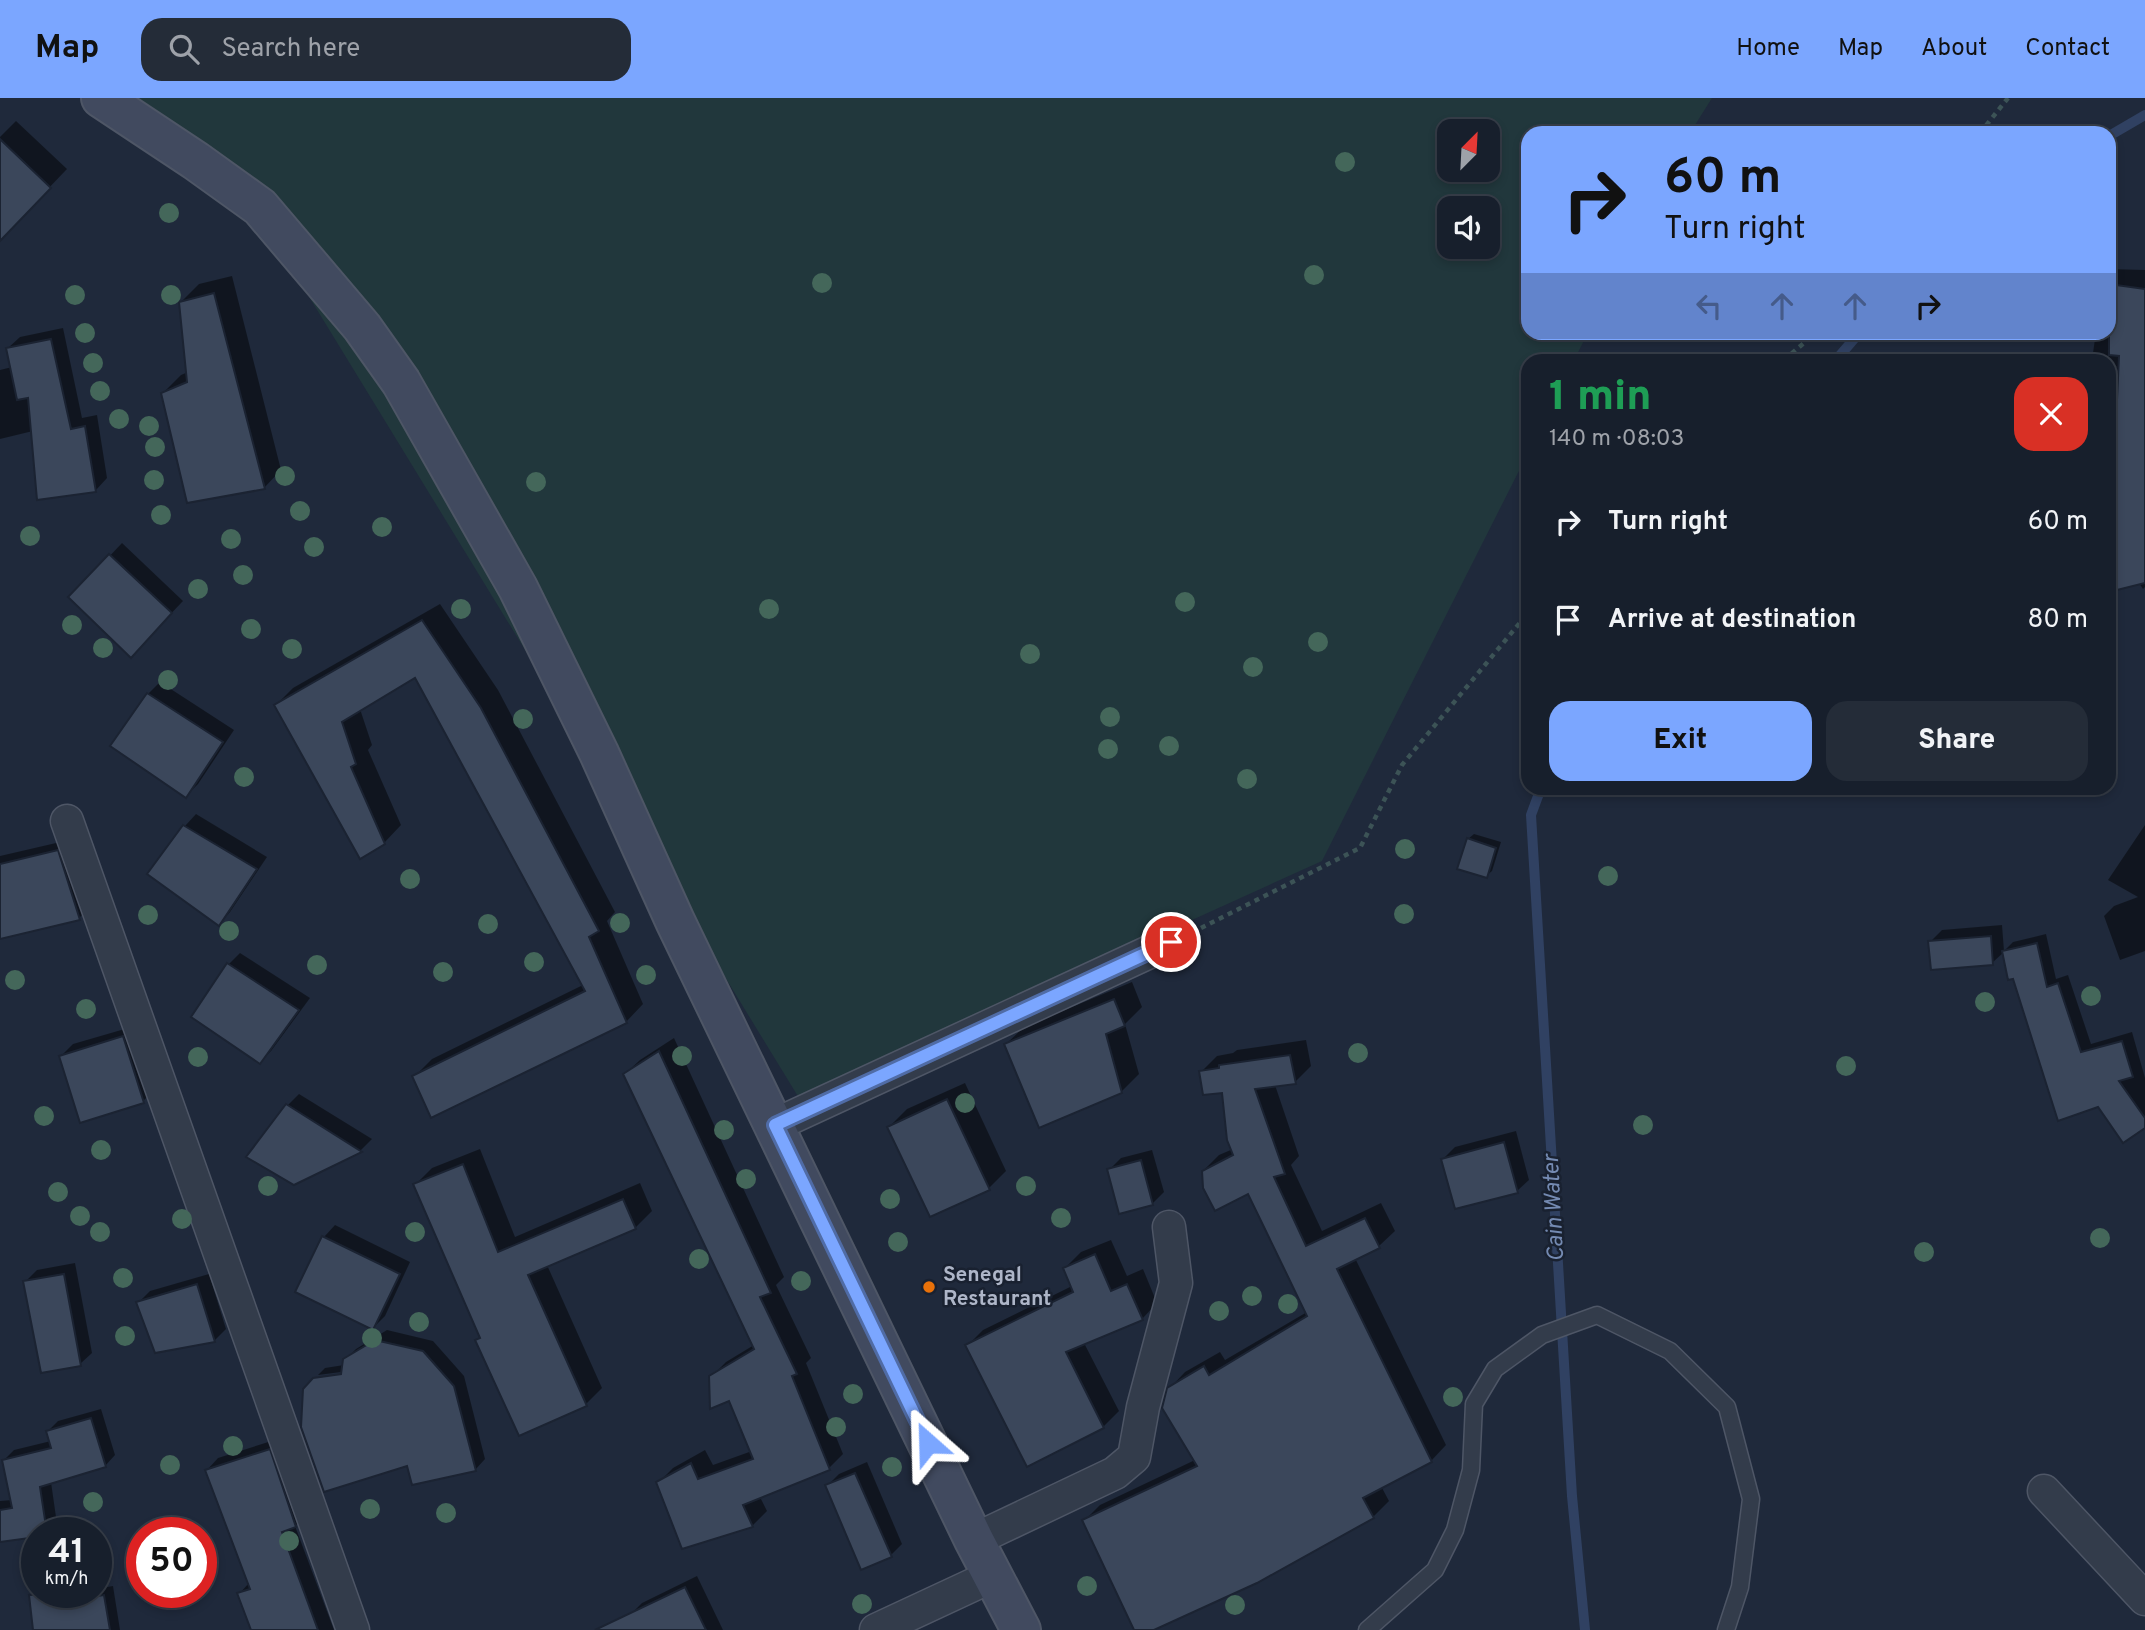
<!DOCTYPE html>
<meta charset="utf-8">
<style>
:root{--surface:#171f2c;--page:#242c38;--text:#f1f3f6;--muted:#9ea2a9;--line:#363d48;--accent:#7ba6ff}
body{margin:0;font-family:Overpass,sans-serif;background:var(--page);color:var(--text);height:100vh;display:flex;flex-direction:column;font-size:26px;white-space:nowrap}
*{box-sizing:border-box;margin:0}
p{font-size:23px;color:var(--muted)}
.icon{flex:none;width:38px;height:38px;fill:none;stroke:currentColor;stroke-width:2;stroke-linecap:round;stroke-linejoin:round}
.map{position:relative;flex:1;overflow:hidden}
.details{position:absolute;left:1521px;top:256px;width:595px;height:441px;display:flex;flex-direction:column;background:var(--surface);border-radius:21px;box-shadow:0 4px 10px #0003,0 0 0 2px var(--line)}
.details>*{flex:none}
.top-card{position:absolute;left:1521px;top:28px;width:595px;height:214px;border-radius:21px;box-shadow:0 4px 10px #0003,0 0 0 2px var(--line);background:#7ba6ff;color:#111;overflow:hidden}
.needle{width:46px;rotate:24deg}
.buttons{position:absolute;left:1437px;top:21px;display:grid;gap:14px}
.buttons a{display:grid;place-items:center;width:63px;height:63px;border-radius:14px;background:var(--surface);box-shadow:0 4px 10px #0003,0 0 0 2px var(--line);font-size:35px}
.speed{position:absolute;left:21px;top:1419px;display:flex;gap:14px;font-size:35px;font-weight:700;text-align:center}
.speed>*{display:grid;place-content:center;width:91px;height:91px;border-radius:50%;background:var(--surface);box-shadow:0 4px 10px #0003,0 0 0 2px var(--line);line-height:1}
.speed small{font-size:18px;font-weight:400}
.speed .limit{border:10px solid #d22;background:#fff;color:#111}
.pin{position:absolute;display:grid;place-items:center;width:60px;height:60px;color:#fff;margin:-30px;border:4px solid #fff;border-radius:50%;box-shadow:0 2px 7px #0007}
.me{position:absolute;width:77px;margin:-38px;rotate:335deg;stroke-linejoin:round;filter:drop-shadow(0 0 5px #0008)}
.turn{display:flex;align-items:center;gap:24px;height:147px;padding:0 28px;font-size:32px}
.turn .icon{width:91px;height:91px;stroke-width:2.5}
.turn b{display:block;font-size:49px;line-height:60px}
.lanes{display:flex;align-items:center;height:66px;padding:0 28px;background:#0003;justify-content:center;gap:35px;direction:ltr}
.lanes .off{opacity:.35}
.round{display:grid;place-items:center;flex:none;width:74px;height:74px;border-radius:21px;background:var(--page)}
.head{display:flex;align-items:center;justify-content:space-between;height:119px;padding:0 28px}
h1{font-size:42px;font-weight:800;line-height:52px;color:#1e9e55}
.cta{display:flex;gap:14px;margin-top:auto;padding:14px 28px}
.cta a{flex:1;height:80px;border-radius:21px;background:var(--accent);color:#111;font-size:28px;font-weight:800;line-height:80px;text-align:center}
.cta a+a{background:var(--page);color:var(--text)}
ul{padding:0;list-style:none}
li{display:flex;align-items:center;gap:21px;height:98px;padding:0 28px}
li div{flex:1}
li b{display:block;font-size:26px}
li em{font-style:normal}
header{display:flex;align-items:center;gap:42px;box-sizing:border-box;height:98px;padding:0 35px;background:var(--accent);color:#111}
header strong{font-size:33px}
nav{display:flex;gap:38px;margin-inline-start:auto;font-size:24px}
.search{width:490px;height:63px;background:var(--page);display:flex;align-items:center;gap:18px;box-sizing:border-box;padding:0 24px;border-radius:21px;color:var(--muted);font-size:26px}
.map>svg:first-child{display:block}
.green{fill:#21373c;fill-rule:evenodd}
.shadow{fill:#0007}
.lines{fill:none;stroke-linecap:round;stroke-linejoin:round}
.stream{stroke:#304162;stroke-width:10}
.building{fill:#3b475b;stroke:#1b2332;stroke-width:2}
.service-casing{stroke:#4e5666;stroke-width:19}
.minor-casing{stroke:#4e5666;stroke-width:35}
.secondary-casing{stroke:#4e5666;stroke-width:42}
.path{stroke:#3c5356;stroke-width:4.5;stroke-dasharray:5 5;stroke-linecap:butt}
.service{stroke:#333c4b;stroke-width:16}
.minor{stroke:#333c4b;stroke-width:32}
.secondary{stroke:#414a5f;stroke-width:38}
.tree{fill:#44675a}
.route-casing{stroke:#506ca6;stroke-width:18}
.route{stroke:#7ba6ff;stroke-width:12}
.food-dot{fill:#e8710a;stroke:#192130;stroke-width:2.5}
.labels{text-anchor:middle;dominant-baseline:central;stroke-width:5;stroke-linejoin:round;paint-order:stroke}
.poi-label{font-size:21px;font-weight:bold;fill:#aeb6c8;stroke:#192130;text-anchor:start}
.water-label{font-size:23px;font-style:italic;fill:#748ab2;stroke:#192130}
</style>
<header>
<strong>Map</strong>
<div class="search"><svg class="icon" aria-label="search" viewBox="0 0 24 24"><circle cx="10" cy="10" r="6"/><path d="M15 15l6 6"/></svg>Search here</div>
<nav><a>Home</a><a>Map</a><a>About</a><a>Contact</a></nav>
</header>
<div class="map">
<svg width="2145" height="1532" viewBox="0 0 2145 1532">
<rect width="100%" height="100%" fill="#1f293b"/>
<path class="green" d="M118,0H1712L1690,35H1528V234L1588,235L1574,262H1528V355L1322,763L799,1000L256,112ZM1449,33H1488V72H1449ZM1449,110H1488V149H1449Z"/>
<g class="shadow">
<path d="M16,23L67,71L0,141V39Z"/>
<path d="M2109,171L2145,172V489L2143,491L2139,485L2109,492V404L2129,399L2109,370V262H2092L2096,234H2109Z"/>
<path d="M232,178L281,372L264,390L163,295L181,277L188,274L181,204L199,186Z"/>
<path d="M63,230L82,320L97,317L107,380L96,392L33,333L0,341V272L12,269L8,250L20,239Z"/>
<path d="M122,445L183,503L142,546L71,499Z"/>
<path d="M440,506L498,592L615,814L607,823L643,906L626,924L414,979L432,961L583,887L416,578L360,611L372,647L368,652L401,727L384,745L276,607L293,590Z"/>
<path d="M160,584L234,632L198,686L186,698L148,596Z"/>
<path d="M196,716L267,759L230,814L219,826L150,776L185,728Z"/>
<path d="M2145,727V853L2120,862L2104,818L2114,808L2138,799L2108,782Z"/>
<path d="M1474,736L1501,744L1492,773L1486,778L1468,741Z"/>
<path d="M69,742L91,808L79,820L0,840V758Z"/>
<path d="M2002,827L2004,853L2013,844L2046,836L2056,881L2068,877L2091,946L2132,934L2145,980V1028L2014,879L2004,854L1992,865L1930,844L1942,832Z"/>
<path d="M240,855L310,900L271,953L260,964L229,866Z"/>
<path d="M1132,884L1142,909L1125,926L1139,976L1121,994L1006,946L1024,929Z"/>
<path d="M135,928L155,992L143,1003L61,958L73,946Z"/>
<path d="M674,940L784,1179L776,1187L811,1260L806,1265L843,1356L829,1370L760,1399L767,1413L752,1428L658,1385L673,1370L705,1352L713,1367L752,1353L730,1301L711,1279L726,1264L754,1247L625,976L640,962Z"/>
<path d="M1306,942L1311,968L1295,984L1275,987L1299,1058L1291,1067L1322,1133L1381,1105L1395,1133L1379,1148L1355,1160L1446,1347L1431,1363L1381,1388L1389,1403L1373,1419L1256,1483L1150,1532H1136L1084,1423L1100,1407L1195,1362L1169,1291L1185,1274L1220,1254L1225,1262L1307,1214L1249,1094L1203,1073L1219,1057L1233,1051L1224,993L1201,974L1217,958L1233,955L1237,952Z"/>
<path d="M965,985L1006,1073L989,1090L889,1029L907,1011Z"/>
<path d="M299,996L372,1041L361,1052L294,1085L287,1008Z"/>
<path d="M1516,1033L1529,1082L1517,1093L1443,1061L1455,1049Z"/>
<path d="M480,1051L515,1139L640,1085L652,1113L635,1130L547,1167L602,1290L586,1306L478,1242L481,1238L415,1087L432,1070Z"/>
<path d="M1152,1052L1164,1094L1152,1106L1109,1072L1121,1060Z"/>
<path d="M335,1127L410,1164L385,1218L373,1230L298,1193L324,1139Z"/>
<path d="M1111,1142L1127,1178L1143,1171L1157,1205L1142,1221L1084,1245L1119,1313L1103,1329L967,1248L983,1232L1072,1188L1065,1170L1081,1154Z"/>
<path d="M75,1165L92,1255L80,1266L25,1184L37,1172Z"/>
<path d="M209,1176L226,1231L214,1243L138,1205L150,1193Z"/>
<path d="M387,1232L433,1243L464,1278L485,1361L475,1372L408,1365L349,1273L318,1277L325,1270L344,1267L345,1262L356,1251Z"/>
<path d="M101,1311L115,1357L105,1368L51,1384L57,1426L47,1435L0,1442V1403L12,1402L4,1362L14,1352L51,1343L48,1333L58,1323Z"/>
<path d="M281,1340L307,1416L295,1428L334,1532H253L239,1496L249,1485L207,1372L218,1360Z"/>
<path d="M867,1364L902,1446L891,1457L827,1388L839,1376Z"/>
<path d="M697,1478L723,1532H638L630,1517L642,1505Z"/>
<path d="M113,1488L120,1532H34L31,1498L37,1493V1494H96V1491Z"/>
</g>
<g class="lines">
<g class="stream">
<path d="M2109,38L2145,17"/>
<path d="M1836,262L1860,234"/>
<path d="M1541,690L1531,717L1572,1398L1585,1532"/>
</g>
</g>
<g class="building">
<path d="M0,41L51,90L0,143Z"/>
<path d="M2109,186L2145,191V485L2109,494V325L2116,323L2119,258L2109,257Z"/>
<path d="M214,195L265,391L187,405L161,295L187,284L179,204Z"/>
<path d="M51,241L71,331L85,328L96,394L37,402L28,300L17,302L6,250Z"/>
<path d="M109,456L172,515L131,560L68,499Z"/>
<path d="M422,522L481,610L599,833L589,839L627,925L431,1020L412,978L585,893L415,580L342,624L356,666L351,669L385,746L360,761L274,607Z"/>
<path d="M147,595L223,644L186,700L110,648Z"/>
<path d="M183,727L257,771L219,828L147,776Z"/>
<path d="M1467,740L1496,750L1487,780L1457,771Z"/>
<path d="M58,752L80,822L0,841V766Z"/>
<path d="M1991,838L1993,867L1931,872L1928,843Z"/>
<path d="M2037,845L2047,889L2058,885L2081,954L2122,943L2133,979L2119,983L2145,1020V1030L2123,1045L2098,1009L2058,1023L2013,881L2008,882L2002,853Z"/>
<path d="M227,865L299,912L260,966L191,919Z"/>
<path d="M1114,901L1125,928L1106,936L1122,995L1039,1030L1004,946Z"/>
<path d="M123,938L144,1005L80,1025L59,958Z"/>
<path d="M659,953L771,1195L760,1199L797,1276L792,1278L830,1372L743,1407L753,1429L682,1451L656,1384L691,1365L698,1381L753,1361L729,1303L710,1311L709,1278L754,1251L623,976Z"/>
<path d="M1290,957L1296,986L1255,991L1285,1076L1274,1079L1306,1148L1365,1120L1380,1150L1337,1171L1432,1364L1363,1400L1374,1420L1257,1485L1154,1532H1134L1082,1422L1197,1368L1162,1310L1167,1290L1204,1268L1209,1277L1307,1218L1248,1096L1215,1113L1203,1090L1202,1073L1233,1057L1227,1042L1222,995L1203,997L1199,973L1219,970V967Z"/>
<path d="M947,1001L990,1092L930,1119L887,1029Z"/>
<path d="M286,1006L362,1054L294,1087L246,1059Z"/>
<path d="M1504,1044L1518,1095L1455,1111L1441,1061Z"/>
<path d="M1141,1062L1153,1107L1119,1116L1107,1071Z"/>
<path d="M463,1066L498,1154L623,1101L636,1131L528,1177L587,1308L519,1338L475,1242L480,1240L413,1086Z"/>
<path d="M322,1138L400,1176L373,1232L295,1194Z"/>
<path d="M1095,1156L1111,1193L1127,1186L1143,1222L1066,1254L1104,1330L1027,1369L965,1247L1073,1194L1063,1170Z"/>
<path d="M64,1176L81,1268L41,1275L23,1183Z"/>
<path d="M197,1186L215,1244L155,1255L136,1204Z"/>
<path d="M375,1242L423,1253L454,1288L476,1373L412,1387L407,1368L324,1394L301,1329L303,1291L313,1280L341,1276L343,1261Z"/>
<path d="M91,1320L106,1369L40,1389L47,1435H37V1439L0,1444V1412L12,1410L2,1362L51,1350L46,1333Z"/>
<path d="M270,1351L296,1429L282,1434L318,1532H251L237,1495L250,1491L205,1372Z"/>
<path d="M855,1375L892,1459L861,1472L825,1387Z"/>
<path d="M685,1489L706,1532H595Z"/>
<path d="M74,1494L75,1501L104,1497L110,1532H33L29,1497Z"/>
</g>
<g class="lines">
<defs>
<path id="service" d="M1367,1532L1435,1472L1455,1432L1471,1372L1474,1306L1495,1271L1542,1237L1597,1217L1670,1253L1727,1309L1751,1401L1740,1489L1726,1532"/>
<g id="minor">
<path d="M67,723L353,1532"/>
<path d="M775,1027L1171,844"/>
<path d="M2044,1393L2145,1501"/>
<path d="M974,1442L1115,1375L1134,1359L1143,1309L1176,1185L1169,1129"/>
<path d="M876,1532L992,1478"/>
</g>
<path id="secondary" d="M101,0L196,63L260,109L362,229L401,284L518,490L599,655L675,823L974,1442L1021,1532"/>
</defs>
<use href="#service" class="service-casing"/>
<use href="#minor" class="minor-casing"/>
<use href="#secondary" class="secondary-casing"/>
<g class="path">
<path d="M1980,35L2008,0"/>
<path d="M1784,262L1817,234"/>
<path d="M1201,830L1360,750L1402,667L1528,515"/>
</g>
<use href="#service" class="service"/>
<use href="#minor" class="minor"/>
<use href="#secondary" class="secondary"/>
</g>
<g class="tree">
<circle cx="1345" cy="64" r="10"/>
<circle cx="169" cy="115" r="10"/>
<circle cx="1314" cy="177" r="10"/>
<circle cx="822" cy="185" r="10"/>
<circle cx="75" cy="197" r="10"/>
<circle cx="171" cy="197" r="10"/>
<circle cx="85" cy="235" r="10"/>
<circle cx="93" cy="265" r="10"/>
<circle cx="100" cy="293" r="10"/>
<circle cx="119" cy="321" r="10"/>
<circle cx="149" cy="328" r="10"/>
<circle cx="155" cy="349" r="10"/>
<circle cx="285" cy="378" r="10"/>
<circle cx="154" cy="382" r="10"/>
<circle cx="536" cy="384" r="10"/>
<circle cx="300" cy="413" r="10"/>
<circle cx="161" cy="417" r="10"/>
<circle cx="382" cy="429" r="10"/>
<circle cx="30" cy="438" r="10"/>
<circle cx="231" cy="441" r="10"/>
<circle cx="314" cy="449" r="10"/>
<circle cx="243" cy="477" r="10"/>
<circle cx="198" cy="491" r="10"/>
<circle cx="1185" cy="504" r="10"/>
<circle cx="461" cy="511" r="10"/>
<circle cx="769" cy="511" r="10"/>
<circle cx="72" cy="527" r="10"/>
<circle cx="251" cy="531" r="10"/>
<circle cx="1318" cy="544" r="10"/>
<circle cx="103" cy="550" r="10"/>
<circle cx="292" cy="551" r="10"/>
<circle cx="1030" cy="556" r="10"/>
<circle cx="1253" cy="569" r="10"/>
<circle cx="168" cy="582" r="10"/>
<circle cx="1110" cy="619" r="10"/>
<circle cx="523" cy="621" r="10"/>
<circle cx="1169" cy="648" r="10"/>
<circle cx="1108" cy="651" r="10"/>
<circle cx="244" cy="679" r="10"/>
<circle cx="1247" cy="681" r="10"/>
<circle cx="1405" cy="751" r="10"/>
<circle cx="1608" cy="778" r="10"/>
<circle cx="410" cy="781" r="10"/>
<circle cx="1404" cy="816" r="10"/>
<circle cx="148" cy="817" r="10"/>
<circle cx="620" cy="825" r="10"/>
<circle cx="488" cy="826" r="10"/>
<circle cx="229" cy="833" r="10"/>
<circle cx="534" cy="864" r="10"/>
<circle cx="317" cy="867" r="10"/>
<circle cx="443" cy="874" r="10"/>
<circle cx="646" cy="877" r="10"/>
<circle cx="15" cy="882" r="10"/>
<circle cx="2091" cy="898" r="10"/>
<circle cx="1985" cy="904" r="10"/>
<circle cx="86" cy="911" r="10"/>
<circle cx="1358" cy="955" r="10"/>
<circle cx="682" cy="958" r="10"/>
<circle cx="198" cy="959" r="10"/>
<circle cx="1846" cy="968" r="10"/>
<circle cx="965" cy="1005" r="10"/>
<circle cx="44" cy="1018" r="10"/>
<circle cx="1643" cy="1027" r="10"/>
<circle cx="724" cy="1032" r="10"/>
<circle cx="101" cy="1052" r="10"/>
<circle cx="746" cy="1081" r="10"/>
<circle cx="268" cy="1088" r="10"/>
<circle cx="1026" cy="1088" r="10"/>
<circle cx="58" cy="1094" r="10"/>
<circle cx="890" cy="1101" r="10"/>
<circle cx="80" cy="1118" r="10"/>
<circle cx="1061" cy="1120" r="10"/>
<circle cx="182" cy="1121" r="10"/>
<circle cx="100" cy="1134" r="10"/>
<circle cx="415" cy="1134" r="10"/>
<circle cx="2100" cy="1140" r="10"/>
<circle cx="898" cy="1144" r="10"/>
<circle cx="1924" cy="1154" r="10"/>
<circle cx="699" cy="1161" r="10"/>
<circle cx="123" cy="1180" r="10"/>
<circle cx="801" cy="1183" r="10"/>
<circle cx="1252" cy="1198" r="10"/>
<circle cx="1288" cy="1206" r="10"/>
<circle cx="1219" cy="1213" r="10"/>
<circle cx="419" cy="1224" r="10"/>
<circle cx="125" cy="1238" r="10"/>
<circle cx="372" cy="1240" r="10"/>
<circle cx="853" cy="1296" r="10"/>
<circle cx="1453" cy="1299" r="10"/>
<circle cx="836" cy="1329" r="10"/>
<circle cx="233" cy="1348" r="10"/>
<circle cx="170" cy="1367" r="10"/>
<circle cx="892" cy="1369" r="10"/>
<circle cx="93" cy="1404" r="10"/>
<circle cx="370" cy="1411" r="10"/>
<circle cx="446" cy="1415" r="10"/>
<circle cx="289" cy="1443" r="10"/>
<circle cx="1087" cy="1488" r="10"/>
<circle cx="862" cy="1506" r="10"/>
<circle cx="1235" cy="1507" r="10"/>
</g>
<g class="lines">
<defs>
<path id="route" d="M928,1345L775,1027L1171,844"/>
</defs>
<use href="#route" class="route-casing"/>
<use href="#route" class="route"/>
</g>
<circle class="food-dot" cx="929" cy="1189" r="7"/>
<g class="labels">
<g class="poi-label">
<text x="943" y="1177">Senegal<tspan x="943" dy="24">Restaurant</tspan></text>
</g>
<g class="water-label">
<text transform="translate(1555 1110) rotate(-93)">Cain Water</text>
</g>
</g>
</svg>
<div class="buttons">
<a><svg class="needle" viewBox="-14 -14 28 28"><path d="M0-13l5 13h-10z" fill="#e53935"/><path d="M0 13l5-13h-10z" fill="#9ea2a9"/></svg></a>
<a><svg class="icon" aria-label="sound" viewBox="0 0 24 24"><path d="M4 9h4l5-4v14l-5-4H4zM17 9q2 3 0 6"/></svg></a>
</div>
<div class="speed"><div>41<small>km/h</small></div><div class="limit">50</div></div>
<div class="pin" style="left:1171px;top:844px;background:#d93025"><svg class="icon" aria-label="arrive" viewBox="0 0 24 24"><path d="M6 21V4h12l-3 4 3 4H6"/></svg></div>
<svg class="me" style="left:928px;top:1345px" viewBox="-20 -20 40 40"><path d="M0-17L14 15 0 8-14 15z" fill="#7ba6ff" stroke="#fff" stroke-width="4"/></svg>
<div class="top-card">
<div class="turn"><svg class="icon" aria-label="right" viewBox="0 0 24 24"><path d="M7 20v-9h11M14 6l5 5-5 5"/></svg><div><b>60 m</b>Turn right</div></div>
<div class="lanes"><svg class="icon off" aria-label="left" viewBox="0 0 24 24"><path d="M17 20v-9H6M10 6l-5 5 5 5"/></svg><svg class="icon off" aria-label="ahead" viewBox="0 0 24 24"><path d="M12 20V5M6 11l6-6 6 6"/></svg><svg class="icon off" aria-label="ahead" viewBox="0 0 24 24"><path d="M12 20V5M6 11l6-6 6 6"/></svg><svg class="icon" aria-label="right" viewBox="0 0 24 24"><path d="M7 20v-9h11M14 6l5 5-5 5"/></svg></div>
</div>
<section class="details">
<div class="head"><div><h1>1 min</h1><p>140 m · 08:03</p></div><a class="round" style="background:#d93025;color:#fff"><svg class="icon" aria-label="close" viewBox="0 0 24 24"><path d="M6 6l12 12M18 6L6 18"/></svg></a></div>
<ul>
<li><svg class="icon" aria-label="right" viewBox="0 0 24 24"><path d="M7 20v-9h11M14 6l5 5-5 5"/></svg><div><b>Turn right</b></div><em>60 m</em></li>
<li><svg class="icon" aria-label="arrive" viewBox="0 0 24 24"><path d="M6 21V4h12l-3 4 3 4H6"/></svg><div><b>Arrive at destination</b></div><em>80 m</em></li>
</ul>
<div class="cta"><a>Exit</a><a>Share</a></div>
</section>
</div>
